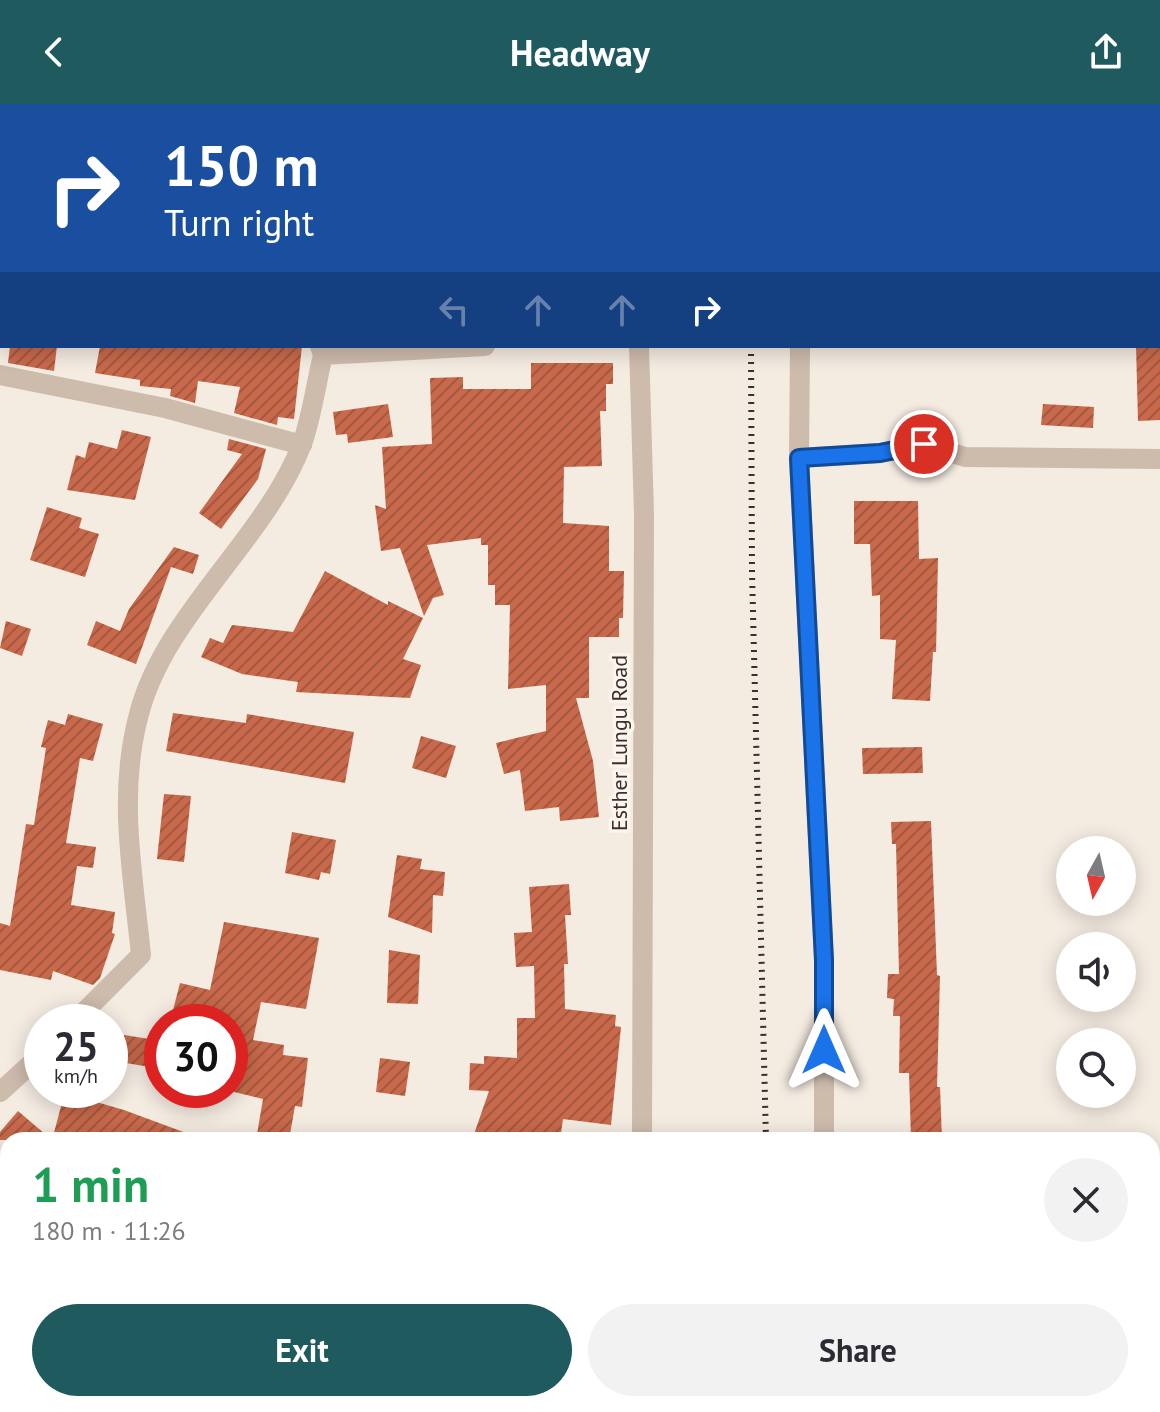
<!DOCTYPE html>
<meta charset="utf-8">
<style>
:root{--surface:#fff;--page:#f2f2f3;--text:#2b2b33;--muted:#7c7c81;--accent:#1f5a5e}
body{margin:0;font-family:"PT Sans",sans-serif;background:var(--page);color:var(--text);height:100vh;display:flex;flex-direction:column;font-size:30px;white-space:nowrap}
*{box-sizing:border-box;margin:0}
p{font-size:26px;color:var(--muted)}
.icon{flex:none;width:44px;height:44px;fill:none;stroke:currentColor;stroke-width:2;stroke-linecap:round;stroke-linejoin:round}
.map{position:relative;flex:1;overflow:hidden}
.panel{position:absolute;left:0px;top:1028px;width:1160px;height:280px;display:flex;flex-direction:column;background:var(--surface);border-radius:24px 24px 0 0;box-shadow:0 4px 20px #0003}
.panel>*{flex:none}
.hud{position:absolute;left:0px;top:0px;width:1160px;height:244px;box-shadow:0 4px 20px #0003;background:#1a4fa0;color:#fff;overflow:hidden}
.needle{width:52px;rotate:188deg}
.tools{position:absolute;left:1056px;top:732px;display:grid;gap:16px}
.tools a{display:grid;place-items:center;width:80px;height:80px;border-radius:50%;background:var(--surface);box-shadow:0 4px 20px #0003;font-size:40px}
.speed{position:absolute;left:24px;top:900px;display:flex;gap:16px;font-size:40px;font-weight:700;text-align:center}
.speed>*{display:grid;place-content:center;width:104px;height:104px;border-radius:50%;background:var(--surface);box-shadow:0 4px 20px #0003;line-height:1}
.speed small{font-size:20px;font-weight:400}
.speed .limit{border:12px solid #d22;background:#fff;color:#111}
.pin{position:absolute;display:grid;place-items:center;width:68px;height:68px;color:#fff;margin:-34px;border:4px solid #fff;border-radius:50%;box-shadow:0 2px 8px #0007}
.me{position:absolute;width:88px;margin:-44px;rotate:0deg;stroke-linejoin:round;filter:drop-shadow(0 0 6px #0008)}
.turn{display:flex;align-items:center;gap:28px;height:168px;padding:0 32px;font-size:36px}
.turn .icon{width:104px;height:104px;stroke-width:2.5}
.turn b{display:block;font-size:56px;line-height:68px}
.lanes{display:flex;align-items:center;height:76px;padding:0 32px;background:#0003;justify-content:center;gap:40px;direction:ltr}
.lanes .off{opacity:.35}
.round{display:grid;place-items:center;flex:none;width:84px;height:84px;border-radius:42px;background:var(--page)}
.overview{display:flex;align-items:center;justify-content:space-between;height:136px;padding:0 32px}
h1{font-size:48px;font-weight:600;line-height:60px;color:#1e9e55}
.button{display:flex;gap:16px;margin-top:auto;padding:16px 32px}
.button a{flex:1;height:92px;border-radius:48px;background:var(--accent);color:#fff;font-size:32px;font-weight:600;line-height:92px;text-align:center}
.button a+a{background:var(--page);color:var(--text)}
header{display:flex;justify-content:space-between;align-items:center;height:104px;padding:0 32px;background:var(--accent);color:#fff;font-size:36px;font-weight:600}
.map>svg:first-child{display:block}
.building{fill:url(#building-hatch)}
.lines{fill:none;stroke-linecap:round;stroke-linejoin:round}
.minor{stroke:#cdbbac;stroke-width:20}
.rail{stroke:#3b302b;stroke-width:6;stroke-dasharray:2 6;stroke-linecap:butt}
.route-casing{stroke:#114b97;stroke-width:20}
.route{stroke:#1a73e8;stroke-width:14}
.labels{text-anchor:middle;dominant-baseline:central;stroke-width:7;stroke-linejoin:round;paint-order:stroke}
.street-label{font-size:22px;fill:#3b302b;stroke:#fbf5ee}
</style>
<header><svg class="icon" aria-label="back" viewBox="0 0 24 24"><path d="M15 5l-7 7 7 7"/></svg>Headway<svg class="icon" aria-label="share" viewBox="0 0 24 24"><path d="M12 15V3M7 8l5-5 5 5M5 13v7h14v-7"/></svg></header>
<div class="map">
<svg width="1160" height="1308" viewBox="0 0 1160 1308">
<defs>
<pattern id="building-hatch" width="6" height="6" patternUnits="userSpaceOnUse" patternTransform="scale(2)"><rect width="6" height="6" fill="#c8694b"/><path d="M-1 1l2-2M0 6l6-6M5 7l2-2" fill="none" stroke="#a4573f"/></pattern>
</defs>
<rect width="100%" height="100%" fill="#f4ebe1"/>
<g class="building">
<path d="M10,242H57L54,267L8,259Z"/>
<path d="M100,242H302L294,315L278,313L277,321L234,309L240,283L198,277L195,299L170,292L171,285L140,282V276L95,269Z"/>
<path d="M1136,242H1160V316L1138,317Z"/>
<path d="M531,259H613V280H606V307H600L602,362L564,363L563,419L609,422V467H624L623,514H619V533H589V594H576L593,657L599,713L560,717L559,703L525,707L520,666L504,670L496,639L546,627V581L508,585L510,501H495V481H488V441H481V434L427,441L444,491L433,494L424,512L400,444L381,447L375,401L386,405L382,343L432,340L430,274L463,273V285H531Z"/>
<path d="M388,300L393,333L348,339L347,330L336,331L333,308Z"/>
<path d="M1043,300L1094,303L1093,324L1041,321Z"/>
<path d="M122,326L151,333L135,396L67,386L76,351L85,354L89,338L117,345Z"/>
<path d="M229,335L266,345L258,375L221,425L199,409L242,350L227,346Z"/>
<path d="M854,397H918L919,455L938,454L936,548H933L930,597L892,595L896,536L880,535V491L872,492L870,440H854Z"/>
<path d="M47,403L82,414L79,424L99,430L85,473L30,456Z"/>
<path d="M174,443L199,451L193,470L171,463L136,560L87,541L96,517L120,527L129,505Z"/>
<path d="M325,467L388,501V497L423,514L403,555L421,561L410,594L296,588L298,578L242,570L201,553L210,534L223,539L232,521L293,528Z"/>
<path d="M6,517L31,525L22,552L0,544Z"/>
<path d="M173,609L246,619L247,610L354,628L345,679L166,647Z"/>
<path d="M68,610L103,620L93,657L80,654L66,739L96,743L93,764L77,762L71,801L115,808L112,829L115,830L100,874L93,881L53,867L51,876L0,866V819L10,822L26,720L34,721L46,644L41,643L48,616L65,621Z"/>
<path d="M421,632L456,642L446,674L412,664Z"/>
<path d="M922,643L923,669L863,670L862,644Z"/>
<path d="M164,690L191,692L184,758L157,755Z"/>
<path d="M931,717L937,871L940,872L937,983H940L942,1036H911L909,969H899L900,912H893L894,895L887,894L888,870H899L896,740H892L891,718Z"/>
<path d="M292,728L336,736L330,770L321,768L319,776L285,769Z"/>
<path d="M397,751L422,755L420,765L445,768L443,792L433,791L432,829L388,813Z"/>
<path d="M569,780L571,811H565L568,860H564L565,905L616,911L615,922L621,923L611,1021L563,1015L560,1036H472L489,987L469,986L470,959L484,960V952L517,954V914H535L534,862L516,863L514,829L532,828L529,783Z"/>
<path d="M224,818L319,834L306,905L261,898L253,936L284,941L283,951L308,954L302,1003L295,1002L289,1036H256L263,995L230,987V918H170L180,879L210,886Z"/>
<path d="M389,846L420,851L418,900L387,899Z"/>
<path d="M124,931L162,937V965L120,958Z"/>
<path d="M380,954L410,958L405,992L376,988Z"/>
<path d="M63,995L84,1000L86,995L124,1006L197,1033V1036H0V1028L18,1007L52,1036Z"/>
</g>
<g class="lines">
<g class="minor">
<path d="M151,0V2"/>
<path d="M636,0V2"/>
<path d="M803,2V0"/>
<path d="M0,18H2"/>
<path d="M639,242L644,410L642,1036"/>
<path d="M800,242L799,354L824,856V1036"/>
<path d="M323,251L485,242"/>
<path d="M0,271L165,304L302,341"/>
<path d="M799,354L880,349L924,340L965,353L1160,355"/>
<path d="M74,918L141,851C133,770 117,691 139,610C165,510 265,436 302,340C312,312 316,280 323,251L320,242"/>
<path d="M0,988L42,950"/>
<path d="M0,1147H8"/>
<path d="M825,1300V1308"/>
<path d="M640,1308V1300"/>
</g>
<g class="rail">
<path d="M749,0V2"/>
<path d="M751,242L752,468L766,1036"/>
<path d="M772,1300L773,1308"/>
</g>
</g>
<g class="lines">
<defs>
<path id="route" d="M824,946V856L799,354L880,349L924,340"/>
</defs>
<use href="#route" class="route-casing"/>
<use href="#route" class="route"/>
</g>
<g class="labels">
<g class="street-label">
<text transform="translate(619 639) rotate(-90)">Esther Lungu Road</text>
</g>
</g>
</svg>
<div class="tools">
<a><svg class="needle" viewBox="-14 -14 28 28"><path d="M0-13l5 13h-10z" fill="#e53935"/><path d="M0 13l5-13h-10z" fill="#7c7c81"/></svg></a>
<a><svg class="icon" aria-label="sound" viewBox="0 0 24 24"><path d="M4 9h4l5-4v14l-5-4H4zM17 9q2 3 0 6"/></svg></a>
<a><svg class="icon" aria-label="search" viewBox="0 0 24 24"><circle cx="10" cy="10" r="6"/><path d="M15 15l6 6"/></svg></a>
</div>
<div class="speed"><div>25<small>km/h</small></div><div class="limit">30</div></div>
<div class="pin" style="left:924px;top:340px;background:#d93025"><svg class="icon" aria-label="arrive" viewBox="0 0 24 24"><path d="M6 21V4h12l-3 4 3 4H6"/></svg></div>
<svg class="me" style="left:824px;top:946px" viewBox="-20 -20 40 40"><path d="M0-17L14 15 0 8-14 15z" fill="#1a73e8" stroke="#fff" stroke-width="4"/></svg>
<div class="hud">
<div class="turn"><svg class="icon" aria-label="right" viewBox="0 0 24 24"><path d="M7 20v-9h11M14 6l5 5-5 5"/></svg><div><b>150 m</b>Turn right</div></div>
<div class="lanes"><svg class="icon off" aria-label="left" viewBox="0 0 24 24"><path d="M17 20v-9H6M10 6l-5 5 5 5"/></svg><svg class="icon off" aria-label="ahead" viewBox="0 0 24 24"><path d="M12 20V5M6 11l6-6 6 6"/></svg><svg class="icon off" aria-label="ahead" viewBox="0 0 24 24"><path d="M12 20V5M6 11l6-6 6 6"/></svg><svg class="icon" aria-label="right" viewBox="0 0 24 24"><path d="M7 20v-9h11M14 6l5 5-5 5"/></svg></div>
</div>
<section class="panel">
<div class="overview"><div><h1>1 min</h1><p>180 m · 11:26</p></div><a class="round"><svg class="icon" aria-label="close" viewBox="0 0 24 24"><path d="M6 6l12 12M18 6L6 18"/></svg></a></div>
<div class="button"><a>Exit</a><a>Share</a></div>
</section>
</div>
